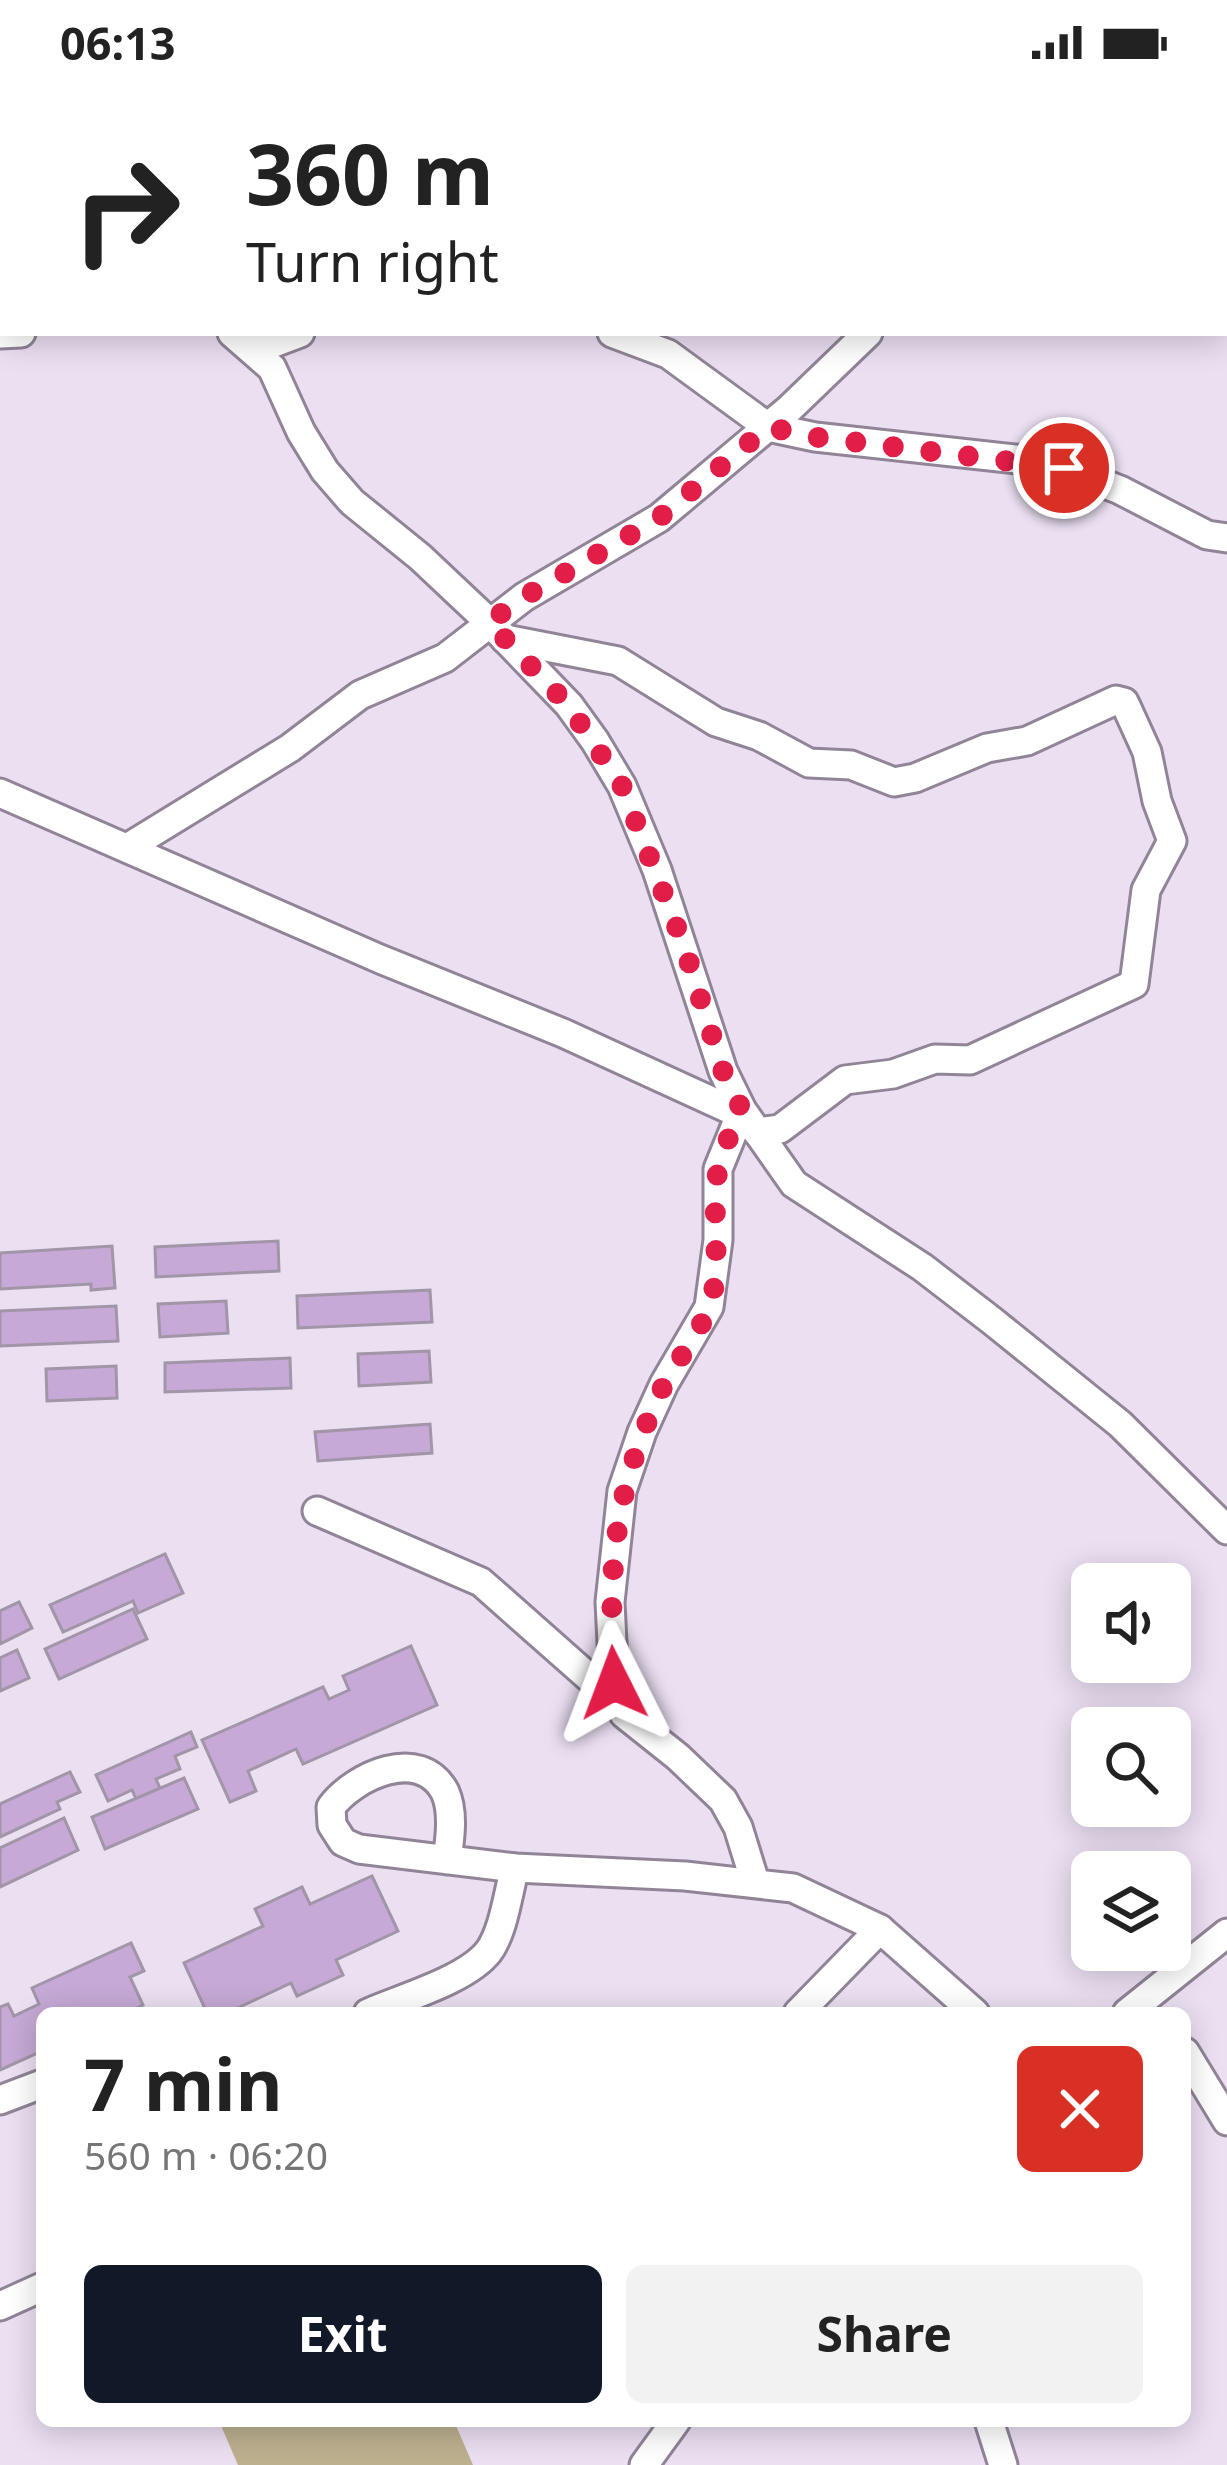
<!DOCTYPE html>
<meta charset="utf-8">
<style>
:root{--surface:#fff;--page:#f2f2f2;--text:#222;--muted:#767676;--accent:#111827}
body{margin:0;font-family:"Noto Sans",sans-serif;background:var(--page);color:var(--text);height:100vh;display:flex;flex-direction:column;font-size:45px;white-space:nowrap}
*{box-sizing:border-box;margin:0}
p{font-size:39px;color:var(--muted)}
.icon{flex:none;width:66px;height:66px;fill:none;stroke:currentColor;stroke-width:2;stroke-linecap:round;stroke-linejoin:round}
.map{position:relative;flex:1;overflow:hidden}
.drawer{position:absolute;left:36px;top:1923px;width:1155px;height:420px;display:flex;flex-direction:column;background:var(--surface);border-radius:18px;box-shadow:0 6px 30px #0003}
.drawer>*{flex:none}
.top-card{position:absolute;left:0px;top:0px;width:1227px;height:252px;box-shadow:0 6px 30px #0003;background:#fff;color:var(--text);overflow:hidden}
.controls{position:absolute;left:1071px;top:1479px;display:grid;gap:24px}
.controls a{display:grid;place-items:center;width:120px;height:120px;border-radius:18px;background:var(--surface);box-shadow:0 6px 30px #0003;font-size:60px}
.pin{position:absolute;display:grid;place-items:center;width:102px;height:102px;color:#fff;margin:-51px;border:6px solid #fff;border-radius:50%;box-shadow:0 3px 12px #0007}
.me{position:absolute;width:132px;margin:-66px;rotate:357deg;stroke-linejoin:round;filter:drop-shadow(0 0 9px #0008)}
.turn{display:flex;align-items:center;gap:42px;height:252px;padding:0 48px;font-size:54px}
.turn .icon{width:156px;height:156px;stroke-width:2.5}
.turn b{display:block;font-size:84px;line-height:102px}
.round{display:grid;place-items:center;flex:none;width:126px;height:126px;border-radius:18px;background:var(--page)}
.overview{display:flex;align-items:center;justify-content:space-between;height:204px;padding:0 48px}
h1{font-size:72px;font-weight:700;line-height:90px}
.button{display:flex;gap:24px;margin-top:auto;padding:24px 48px}
.button a{flex:1;height:138px;border-radius:18px;background:var(--accent);color:#fff;font-size:48px;font-weight:700;line-height:138px;text-align:center}
.button a+a{background:var(--page);color:var(--text)}
.status{display:flex;justify-content:space-between;align-items:center;height:84px;padding:0 60px;background:var(--surface);direction:ltr}
.status svg{height:33px;fill:currentColor}
.map>svg:first-child{display:block}
.green{fill:#bdb08f}
.building{fill:#c6a9d6;stroke:#a195a7;stroke-width:3}
.lines{fill:none;stroke-linecap:round;stroke-linejoin:round}
.minor-casing{stroke:#908496;stroke-width:33}
.minor{stroke:#fff;stroke-width:27}
.route{stroke:#e11d48;stroke-width:21;stroke-dasharray:0 37.8}
</style>
<div class="status"><b>06:13</b><svg viewBox="0 0 49 12"><path d="M0 12V9h3v3zM5 12V6h3v6zM10 12V3h3v9zM15 12V0h3v12zM26 1h20v11H26zM47 4h2v5h-2z"/></svg></div>
<div class="map">
<svg width="1227" height="2381" viewBox="0 0 1227 2381">
<rect width="100%" height="100%" fill="#ebdff2"/>
<path class="green" d="M219,2337H454L473,2381H238Z"/>
<g class="building">
<path d="M278,1157L279,1187L156,1193L155,1163Z"/>
<path d="M112,1162L115,1204L91,1206V1200L0,1205V1169Z"/>
<path d="M430,1206L432,1238L298,1244L297,1212Z"/>
<path d="M226,1217L228,1249L160,1253L158,1220Z"/>
<path d="M116,1222L118,1257L0,1262V1227Z"/>
<path d="M429,1267L431,1298L359,1302L358,1270Z"/>
<path d="M290,1274L291,1304L165,1308V1279Z"/>
<path d="M116,1282L117,1314L47,1317L46,1285Z"/>
<path d="M430,1340L432,1369L318,1377L315,1348Z"/>
<path d="M165,1470L183,1509L138,1529L133,1517L63,1548L50,1521Z"/>
<path d="M19,1518L32,1544L0,1560V1527Z"/>
<path d="M133,1525L147,1555L59,1595L45,1565Z"/>
<path d="M411,1562L437,1621L303,1680L296,1665L248,1687L256,1707L230,1718L202,1656L323,1603L329,1615L349,1606L343,1592Z"/>
<path d="M17,1566L29,1594L0,1607V1574Z"/>
<path d="M191,1648L197,1663L175,1672L180,1685L156,1695L160,1704L136,1715L132,1706L108,1717L96,1691Z"/>
<path d="M70,1688L80,1708L57,1718L60,1725L0,1753V1720Z"/>
<path d="M184,1694L198,1725L105,1765L92,1733Z"/>
<path d="M64,1734L78,1766L0,1803V1764Z"/>
<path d="M372,1792L398,1847L336,1876L343,1891L297,1912L291,1899L227,1929H207L184,1879L263,1842L255,1825L302,1803L310,1820Z"/>
<path d="M131,1859L144,1887L130,1893L143,1921L126,1929H42V1967L0,1986V1923L8,1920L14,1932L39,1920L32,1904Z"/>
</g>
<g class="lines">
<defs>
<g id="minor">
<path d="M30,0L32,3"/>
<path d="M1123,0L1126,3"/>
<path d="M1224,104L1227,107"/>
<path d="M232,249L272,284L301,348L325,387L352,418L420,473L489,538L569,621L595,657L622,702L657,786L723,987L742,1026L794,1100L922,1183L991,1236L1120,1340L1227,1446"/>
<path d="M612,249L668,270L768,343L815,353L1025,376L1064,384L1120,406L1207,451L1227,454"/>
<path d="M0,250L21,249"/>
<path d="M255,266L300,249"/>
<path d="M505,555L618,577L716,638L759,652L809,679L851,681L894,698L915,694L987,664L1027,657L1116,616L1124,618L1127,624L1147,668L1157,717L1172,757L1146,806L1134,900L970,976L935,975L893,990L845,996L780,1045L757,1048"/>
<path d="M0,709L380,875L563,949L740,1030"/>
<path d="M127,764L290,664L360,611L445,574L524,513L659,434L789,325L868,249"/>
<path d="M742,1026L718,1085V1156L709,1223L664,1300L642,1348L622,1407L610,1518L614,1599L624,1630L678,1673L723,1716L738,1743L755,1798"/>
<path d="M317,1427L481,1498L619,1620"/>
<path d="M447,1776C450,1755 454,1728 445,1708C420,1661 354,1692 331,1723L332,1741L343,1758L359,1765L515,1784L685,1792L793,1804L880,1845L975,1929"/>
<path d="M368,1929C402,1914 467,1896 489,1867C504,1846 508,1808 515,1784"/>
<path d="M798,1929L880,1845"/>
<path d="M1127,1929L1227,1849"/>
<path d="M1185,1968L1227,2037"/>
<path d="M0,2016L42,2000"/>
<path d="M0,2222L42,2203"/>
<path d="M989,2337L1003,2381"/>
<path d="M644,2381L676,2337"/>
</g>
</defs>
<use href="#minor" class="minor-casing"/>
<use href="#minor" class="minor"/>
</g>
<g class="lines">
<path class="route" d="M614,1599C608,1489 612,1413 659,1311C672,1282 705,1243 712,1215C721,1172 711,1128 718,1086C721,1065 734,1045 742,1026L723,987L684,862L622,702L568,621L489,538L524,513L659,434L768,343L815,353L1064,384"/>
</g>
</svg>
<div class="controls">
<a><svg class="icon" aria-label="sound" viewBox="0 0 24 24"><path d="M4 9h4l5-4v14l-5-4H4zM17 9q2 3 0 6"/></svg></a>
<a><svg class="icon" aria-label="search" viewBox="0 0 24 24"><circle cx="10" cy="10" r="6"/><path d="M15 15l6 6"/></svg></a>
<a><svg class="icon" aria-label="layers" viewBox="0 0 24 24"><path d="M12 4l9 5-9 5-9-5zM3 14l9 5 9-5"/></svg></a>
</div>
<div class="pin" style="left:1064px;top:384px;background:#d93025"><svg class="icon" aria-label="arrive" viewBox="0 0 24 24"><path d="M6 21V4h12l-3 4 3 4H6"/></svg></div>
<svg class="me" style="left:614px;top:1599px" viewBox="-20 -20 40 40"><path d="M0-17L14 15 0 8-14 15z" fill="#e11d48" stroke="#fff" stroke-width="4"/></svg>
<div class="top-card">
<div class="turn"><svg class="icon" aria-label="right" viewBox="0 0 24 24"><path d="M7 20v-9h11M14 6l5 5-5 5"/></svg><div><b>360 m</b>Turn right</div></div>
</div>
<section class="drawer">
<div class="overview"><div><h1>7 min</h1><p>560 m · 06:20</p></div><a class="round" style="background:#d93025;color:#fff"><svg class="icon" aria-label="close" viewBox="0 0 24 24"><path d="M6 6l12 12M18 6L6 18"/></svg></a></div>
<div class="button"><a>Exit</a><a>Share</a></div>
</section>
</div>
